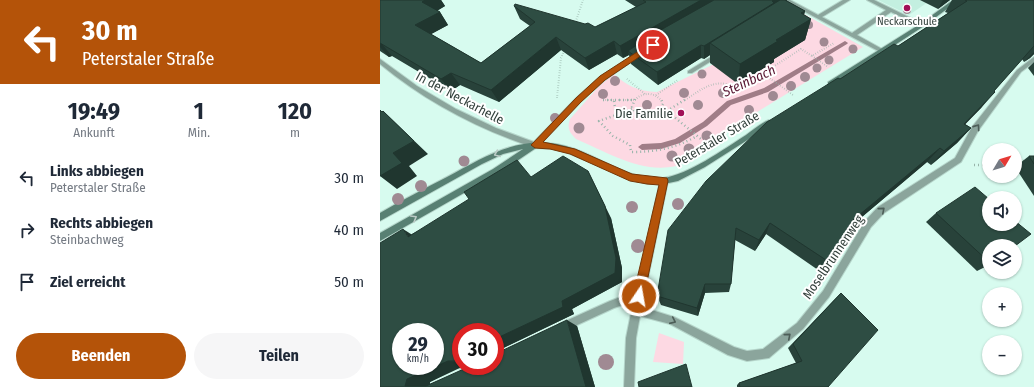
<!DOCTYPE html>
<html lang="de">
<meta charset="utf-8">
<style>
:root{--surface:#fff;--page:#f6f6f7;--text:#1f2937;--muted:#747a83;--accent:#b45309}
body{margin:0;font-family:"Fira Sans Condensed",sans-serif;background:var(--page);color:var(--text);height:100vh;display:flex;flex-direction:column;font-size:15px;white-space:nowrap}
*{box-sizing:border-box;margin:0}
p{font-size:13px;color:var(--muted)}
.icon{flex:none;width:22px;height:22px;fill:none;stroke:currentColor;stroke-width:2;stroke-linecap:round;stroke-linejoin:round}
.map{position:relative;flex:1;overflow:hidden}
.sheet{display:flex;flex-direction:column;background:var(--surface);width:380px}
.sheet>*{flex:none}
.top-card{background:#b45309;color:#fff;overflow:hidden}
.needle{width:26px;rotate:52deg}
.buttons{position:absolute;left:602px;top:143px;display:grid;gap:8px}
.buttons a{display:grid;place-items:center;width:40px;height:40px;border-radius:50%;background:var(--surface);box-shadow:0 1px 3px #0004;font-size:20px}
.speed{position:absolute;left:12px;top:323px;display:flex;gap:8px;font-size:20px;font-weight:700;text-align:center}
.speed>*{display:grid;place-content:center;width:52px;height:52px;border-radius:50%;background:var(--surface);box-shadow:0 1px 3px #0004;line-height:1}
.speed small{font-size:10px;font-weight:400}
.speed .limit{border:6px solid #d22;background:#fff;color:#111}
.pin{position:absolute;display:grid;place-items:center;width:34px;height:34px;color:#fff;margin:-17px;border:2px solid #fff;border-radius:50%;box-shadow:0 1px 4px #0007}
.me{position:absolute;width:44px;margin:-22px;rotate:12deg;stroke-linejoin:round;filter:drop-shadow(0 0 3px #0008)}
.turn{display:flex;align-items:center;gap:14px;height:84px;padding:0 16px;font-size:18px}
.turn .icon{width:52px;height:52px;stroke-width:2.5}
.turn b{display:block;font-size:28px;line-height:34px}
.eta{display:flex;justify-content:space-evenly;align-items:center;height:68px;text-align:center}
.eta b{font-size:24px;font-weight:700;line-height:28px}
.button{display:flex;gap:8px;margin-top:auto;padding:8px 16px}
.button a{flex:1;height:46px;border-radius:24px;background:var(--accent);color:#fff;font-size:16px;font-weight:700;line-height:46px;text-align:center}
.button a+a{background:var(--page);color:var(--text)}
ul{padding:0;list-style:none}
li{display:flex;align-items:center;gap:12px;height:52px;padding:0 16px}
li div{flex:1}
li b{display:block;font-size:15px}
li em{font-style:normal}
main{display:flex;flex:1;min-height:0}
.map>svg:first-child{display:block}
.built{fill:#c3efe0}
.green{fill:#fdd9e3}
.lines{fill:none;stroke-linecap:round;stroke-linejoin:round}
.stream{fill:#a07d87;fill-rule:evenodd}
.service-casing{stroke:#b6d6cb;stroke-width:2}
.minor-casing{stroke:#b6d6cb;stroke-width:2}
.secondary-casing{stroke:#b6d6cb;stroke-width:2}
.path-far1{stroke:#98b4aa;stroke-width:2;stroke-dasharray:0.5 2;stroke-linecap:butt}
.path{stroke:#98b4aa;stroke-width:2.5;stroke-dasharray:1 3;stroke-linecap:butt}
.service{fill:#8ba59c;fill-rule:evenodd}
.minor{fill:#8ba59c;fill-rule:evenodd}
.secondary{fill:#588073;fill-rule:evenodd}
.tree{fill:#a08a93}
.wall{fill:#28423a}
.shaded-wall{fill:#20362f}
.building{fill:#2e4d43;stroke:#20362f;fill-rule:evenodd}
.oneway{stroke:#4d5e58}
.oneway2{stroke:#bcccc7}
.route{fill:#b45309;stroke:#753606}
.poi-dot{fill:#a11057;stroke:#fff;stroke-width:1.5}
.labels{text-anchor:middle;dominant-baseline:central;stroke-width:4;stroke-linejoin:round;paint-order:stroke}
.far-poi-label{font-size:11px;fill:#32403b;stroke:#fff}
.street-label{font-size:13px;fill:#32403b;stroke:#fff}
.poi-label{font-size:13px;fill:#32403b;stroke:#fff;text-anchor:end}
.water-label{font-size:14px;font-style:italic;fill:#591732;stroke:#fff}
</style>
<main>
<section class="sheet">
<div class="top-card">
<div class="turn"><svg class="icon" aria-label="left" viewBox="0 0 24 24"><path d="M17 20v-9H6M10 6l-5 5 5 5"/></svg><div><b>30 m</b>Peterstaler Straße</div></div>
</div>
<div class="eta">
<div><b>19:49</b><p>Ankunft</p></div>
<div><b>1</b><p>Min.</p></div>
<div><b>120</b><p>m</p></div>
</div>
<ul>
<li><svg class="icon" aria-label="left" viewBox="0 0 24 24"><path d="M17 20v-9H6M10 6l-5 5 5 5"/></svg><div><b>Links abbiegen</b><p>Peterstaler Straße</p></div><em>30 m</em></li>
<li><svg class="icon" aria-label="right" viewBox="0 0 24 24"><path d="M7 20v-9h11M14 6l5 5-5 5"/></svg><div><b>Rechts abbiegen</b><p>Steinbachweg</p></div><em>40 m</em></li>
<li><svg class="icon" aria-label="arrive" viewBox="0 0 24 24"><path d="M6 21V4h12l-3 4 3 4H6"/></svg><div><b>Ziel erreicht</b></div><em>50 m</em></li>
</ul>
<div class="button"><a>Beenden</a><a>Teilen</a></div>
</section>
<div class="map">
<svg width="654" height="387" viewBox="0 0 654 387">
<rect width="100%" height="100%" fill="#d7fbef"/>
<path class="built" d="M498,0H551L529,15Z"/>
<g class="green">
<path d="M417,10L483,47L317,149L321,153C313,157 305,163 296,166C261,174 227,152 196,139C189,132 187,128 190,119L221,84L234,74C247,86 258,91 277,92L332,65L386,57Z"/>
<path d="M279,333L304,342L303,364L273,362Z"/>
</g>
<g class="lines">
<path class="stream" d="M465,41L468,43L467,44L388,92L351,105L327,126L300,143L281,149L262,150L258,147L262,144L281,143L295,139L323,122L347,101L384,88Z"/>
<defs>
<g id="service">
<path d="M403,0H410L438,15L463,0H470L442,17L472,33L506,10L487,0H494L545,25L540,26L511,12L477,35L504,50L505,51L502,53Z"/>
<path d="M339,52L342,54L341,55L312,73H308V71Z"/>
</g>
<g id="minor">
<path d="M259,52L262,54L261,55L225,80L200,102L158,147L155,148C98,129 46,102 0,64V59L37,86L76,109L116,128L154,142L196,98L221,76Z"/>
<path d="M654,57V62L641,72L598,131L581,162L504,213L491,227L449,297L423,329L389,358L367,361L348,355L290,324L260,316L256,338L254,387H244L246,338L251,313L250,310L254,301L234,308L182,332L179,330L177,327L179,324L230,301L256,291L280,181L281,179H287L288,181L262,307L294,317L354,347L367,351L383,349L417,323L443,291L485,221L498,207L575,158L592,127L637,70Z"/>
</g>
<g id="secondary">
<path d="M573,0H579L544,26L452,86H448V82L540,24Z"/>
<path d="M389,120L393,123L391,125L325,167L298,181L284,184H268L253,180L188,153L173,149L156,148L119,173L0,241V233L113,169L143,149L123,154L102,164L0,221V213C22,200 44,189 67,177C109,154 146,131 195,149C223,159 252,181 283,178C308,175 344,149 366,135C373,130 381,123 389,120Z"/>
</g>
</defs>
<use href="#service" class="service-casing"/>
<use href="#minor" class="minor-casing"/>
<use href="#secondary" class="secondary-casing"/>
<g class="path-far1">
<path d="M195,24L203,0"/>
<path d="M432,56L448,67"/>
<path d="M384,74L413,95"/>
<path d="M247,79L265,94"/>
<path d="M276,95L298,80"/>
<path d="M177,98L181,58L185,49"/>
<path d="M223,100H254"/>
<path d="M255,100C262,92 274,92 281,100"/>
<path d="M305,100C318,92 330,81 346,84C351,85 353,89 358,89L421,49L432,56L454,43"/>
</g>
<g class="path">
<path d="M255,99L252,107L256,114L264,116L277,113L283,104L281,99"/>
<path d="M223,100H254"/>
<path d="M234,101L236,115L219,121L233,136L250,145L251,152C276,152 296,148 317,136"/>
<path d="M282,109L287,111L327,144"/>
<path d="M287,111L306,99"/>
<path d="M236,115L252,109"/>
<path d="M635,162L644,161"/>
<path d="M594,165H609"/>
</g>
<use href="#service" class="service"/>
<use href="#minor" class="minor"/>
<use href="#secondary" class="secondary"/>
</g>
<g class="tree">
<circle cx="527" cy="10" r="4"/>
<circle cx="429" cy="25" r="4"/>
<circle cx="444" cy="42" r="4.5"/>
<circle cx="473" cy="49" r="4.5"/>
<circle cx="449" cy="60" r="4.5"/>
<circle cx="437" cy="68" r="4.5"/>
<circle cx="322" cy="74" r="4.5"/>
<circle cx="425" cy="77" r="5"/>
<circle cx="235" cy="81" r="5"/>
<circle cx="411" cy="86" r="5"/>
<circle cx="304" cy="93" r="5"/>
<circle cx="343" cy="93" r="5"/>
<circle cx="223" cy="94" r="5"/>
<circle cx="393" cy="96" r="5"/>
<circle cx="267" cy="105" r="5"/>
<circle cx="318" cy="105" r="5"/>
<circle cx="369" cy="110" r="5"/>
<circle cx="175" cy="118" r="5"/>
<circle cx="199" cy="128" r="5.5"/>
<circle cx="327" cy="136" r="5.5"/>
<circle cx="309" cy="149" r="5.5"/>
<circle cx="292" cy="156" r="5.5"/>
<circle cx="84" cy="161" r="5.5"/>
<circle cx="41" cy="186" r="6"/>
<circle cx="18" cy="199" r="6"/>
<circle cx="298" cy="204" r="6"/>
<circle cx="252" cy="207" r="6"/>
<circle cx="258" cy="246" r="7"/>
<circle cx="226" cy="362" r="8"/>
</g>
<g class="wall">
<path d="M0,0H61L65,6L57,11L60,12L68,25L51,34L101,63L150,26L140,19L134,6L215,27L256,7L245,0H407V1L425,11L424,15L431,19L425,40L394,59V62L358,84L330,63V55L324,59L321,58L278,85L251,64L249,55L243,58L237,54L209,70L181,50L119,102L80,85L71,91L12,56L9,57L0,51Z"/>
<path d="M540,0H570L558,9Z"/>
<path d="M572,0H654V54L650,58L644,62L642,59L614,91L601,108L585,124L591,128L577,143L551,165L547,162L476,222L479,224L441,272L386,234L375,251L355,240L351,284L349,292L325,293L318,316L281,305L277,296L460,79L518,46L568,13L565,12Z"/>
<path d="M654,62V76L648,68Z"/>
<path d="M649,156H654V196L635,167Z"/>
<path d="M151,177L231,218L242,268V282L192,309L194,314L115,352V332H81V366L50,382V384L197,326L215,387H0L32,234Z"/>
<path d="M556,213L609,246V265L597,271L546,222Z"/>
<path d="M461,293L448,387H357V385L359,383L416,363L408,348L454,300Z"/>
</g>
<g class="shaded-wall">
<path d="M45,0H61L65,6L51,14L42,2Z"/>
<path d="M321,0H334L333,5L248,51L249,55L243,58L240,46Z"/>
<path d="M394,0H407L406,4L330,43V55L324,59V46Z"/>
<path d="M563,0H570L558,9Z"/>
<path d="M425,11L421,25L431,19L425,40L394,59V62L358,84L360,64L421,13Z"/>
<path d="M60,12L68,25L44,38L35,25Z"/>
<path d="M176,37L181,50L119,102L111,90Z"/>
<path d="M234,41L237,54L209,70L205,58Z"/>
<path d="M0,43H1L12,56L9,57L0,47Z"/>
<path d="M321,45V58L278,85L277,72Z"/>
<path d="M654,52V54L650,58L644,62Z"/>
<path d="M71,73L80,85L71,91L61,79Z"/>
<path d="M615,92L601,108L571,139L584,124Z"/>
<path d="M3,111L48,154L29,166L37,176L17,189L0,176L13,153Z"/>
<path d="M591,128L577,143L551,165L564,151Z"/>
<path d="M560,148L547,162L464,232L473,220Z"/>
<path d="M208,171L231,218L242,268V282L192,309L194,314L115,352V339L182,301Z"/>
<path d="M390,223L386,234L375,251L379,240Z"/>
<path d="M23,229L42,241L28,237Z"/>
<path d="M325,284V293L318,316L317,308Z"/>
<path d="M187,320L197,326L215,387H206Z"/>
<path d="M68,361L81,363V366H84L50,382L49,387L25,386L27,379Z"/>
</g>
<g class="building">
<path d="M0,0H45L42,2L60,12L35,25L101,63L155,22L134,6L135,4L205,24L208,23L215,27L266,2L263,0H321L240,46L234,41L205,58L176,37L111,90L71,73L61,79L0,43Z"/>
<path d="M334,0H394L392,1L394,3L324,46L321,45L277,72L248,51L270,36Z"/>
<path d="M400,0H405L425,11L421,13L431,19L396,40L398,41L360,64L330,43Z"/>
<path d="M585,0H654V46L614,91L615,92L584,124L591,128L564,151L560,148L473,220L479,224L449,262L390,223L379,240L356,228L351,284H325L317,308L277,296L288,230L326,181L387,122L458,78L460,79L514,44L518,46L587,1Z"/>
<path d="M0,110L2,112L3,111L34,141L13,153L22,163L0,176Z"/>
<path d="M183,156L208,171L225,206L236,258L235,273L182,301L183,307L115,339V332H81V361H68L27,379L25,386H46L86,368L87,366H115V354L187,320L206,387H0V243L23,229L28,237L89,199L84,192L137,160L151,177ZM21,332H55V366H21Z"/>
<path d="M649,156H654V164Z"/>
<path d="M595,187L609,199V224H635V221L651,234L635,246H609V262L556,213Z"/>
<path d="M461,293L498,330L448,387H360L359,383L422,361L413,344Z"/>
<path d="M306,364L312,387H259L258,382Z"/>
</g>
<defs><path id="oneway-chevron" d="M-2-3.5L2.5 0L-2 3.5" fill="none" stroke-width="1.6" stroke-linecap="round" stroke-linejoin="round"/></defs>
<g class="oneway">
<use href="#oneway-chevron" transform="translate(597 127) rotate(-55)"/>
<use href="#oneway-chevron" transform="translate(502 210) rotate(-41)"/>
<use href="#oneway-chevron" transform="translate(293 321) rotate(24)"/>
<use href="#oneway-chevron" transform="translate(408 336) rotate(-40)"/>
</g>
<g class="oneway2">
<use href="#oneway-chevron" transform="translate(117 154) rotate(157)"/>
<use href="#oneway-chevron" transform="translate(34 218) rotate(-30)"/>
</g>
<path class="route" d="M271,43L277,45L225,80L201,102L163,142L195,149L252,174L287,178L288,181L264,296L263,299L259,301L255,299L253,296L279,185L267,184L250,181L190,154L170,149L155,148L151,145L196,98L220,76Z"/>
<g class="poi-dot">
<circle cx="527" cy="8" r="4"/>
<circle cx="301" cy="113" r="4"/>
</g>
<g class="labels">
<g class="far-poi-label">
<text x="527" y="21">Neckarschule</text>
</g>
<g class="street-label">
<text transform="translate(80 98) rotate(28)">In der Neckarhelle</text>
<text transform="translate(337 139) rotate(-31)">Peterstaler Straße</text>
<text transform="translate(453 257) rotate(-56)">Moselbrunnenweg</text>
</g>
<g class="poi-label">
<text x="293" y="113">Die Familie</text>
</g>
<g class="water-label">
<text transform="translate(369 81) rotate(-25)">Steinbach</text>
</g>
</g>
</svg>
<div class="buttons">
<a><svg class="needle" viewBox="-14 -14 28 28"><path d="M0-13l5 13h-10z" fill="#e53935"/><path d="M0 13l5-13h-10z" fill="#747a83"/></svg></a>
<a><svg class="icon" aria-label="sound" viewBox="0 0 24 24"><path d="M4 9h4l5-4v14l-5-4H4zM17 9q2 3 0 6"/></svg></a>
<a><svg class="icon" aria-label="layers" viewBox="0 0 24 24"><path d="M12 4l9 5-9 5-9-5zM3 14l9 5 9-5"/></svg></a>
<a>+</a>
<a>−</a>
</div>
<div class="speed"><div>29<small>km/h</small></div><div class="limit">30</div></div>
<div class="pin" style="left:273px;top:45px;background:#d93025"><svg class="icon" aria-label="arrive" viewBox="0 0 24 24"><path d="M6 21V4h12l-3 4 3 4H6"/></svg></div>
<svg class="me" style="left:259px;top:296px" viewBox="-20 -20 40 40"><circle r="17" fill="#b45309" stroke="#fff" stroke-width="3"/><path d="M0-11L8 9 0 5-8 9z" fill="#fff"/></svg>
</div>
</main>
